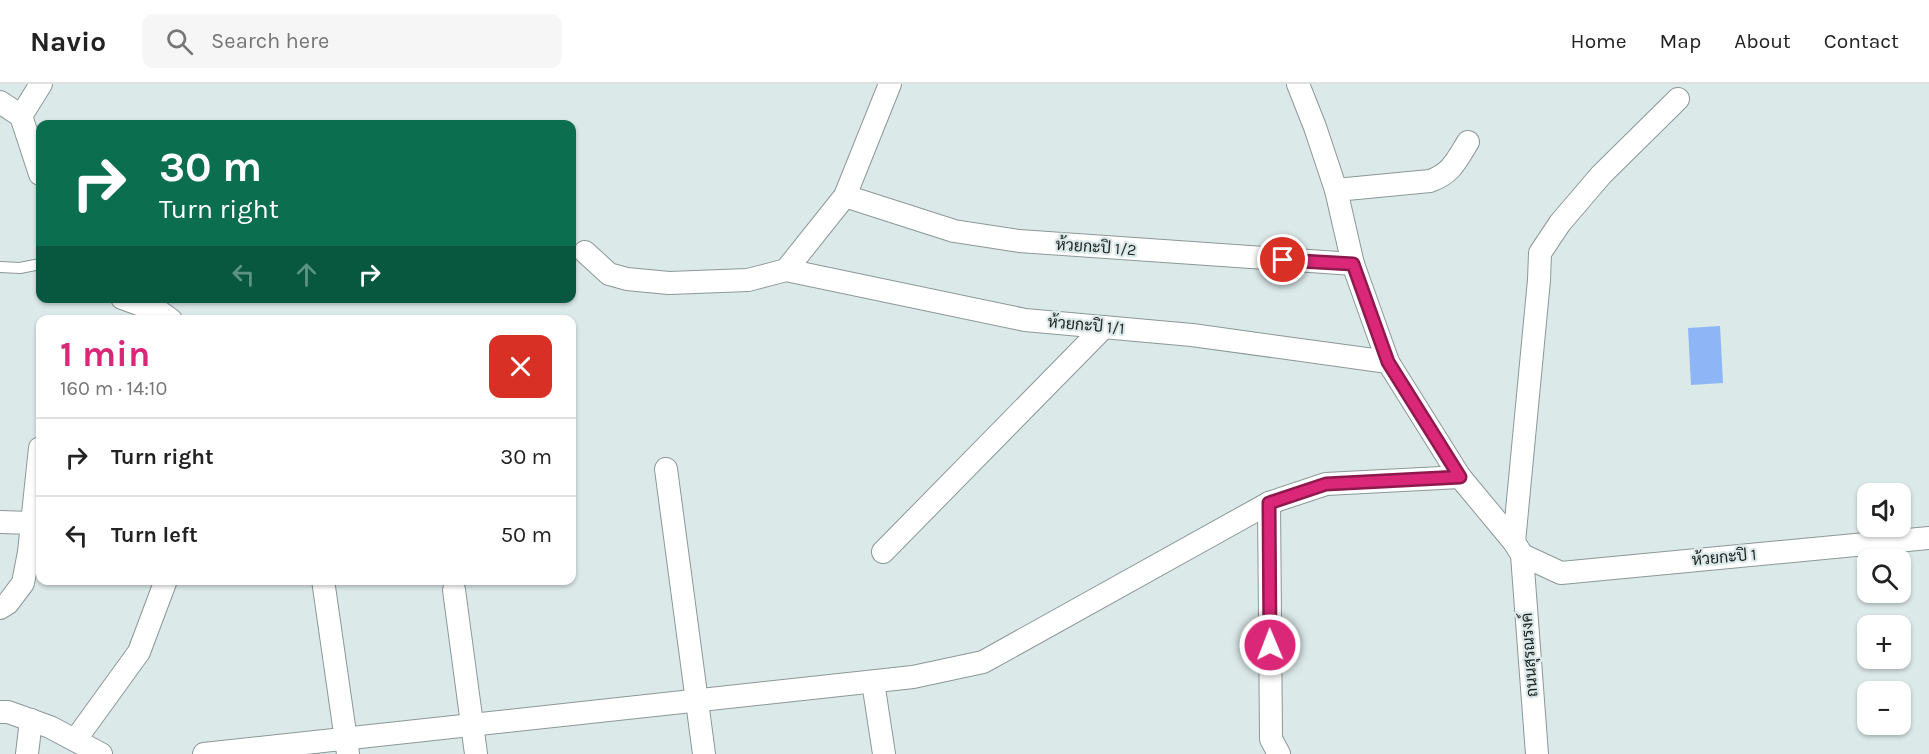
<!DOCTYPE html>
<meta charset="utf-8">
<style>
:root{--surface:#fff;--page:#f6f6f6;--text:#222;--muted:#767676;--line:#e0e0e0;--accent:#db2777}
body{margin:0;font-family:Karla,Sarabun,sans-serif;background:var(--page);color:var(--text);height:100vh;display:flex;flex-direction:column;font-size:22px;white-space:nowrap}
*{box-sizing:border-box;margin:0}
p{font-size:20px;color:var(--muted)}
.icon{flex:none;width:33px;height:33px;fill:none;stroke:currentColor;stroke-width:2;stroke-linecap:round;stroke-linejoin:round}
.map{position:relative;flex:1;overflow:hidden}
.side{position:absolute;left:36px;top:231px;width:540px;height:270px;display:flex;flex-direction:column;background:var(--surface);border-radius:12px;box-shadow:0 2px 4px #0004}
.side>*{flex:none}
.hud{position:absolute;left:36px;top:36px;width:540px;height:183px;border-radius:12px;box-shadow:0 2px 4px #0004;background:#0b6e4f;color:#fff;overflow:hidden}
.buttons{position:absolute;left:1857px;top:399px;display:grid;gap:12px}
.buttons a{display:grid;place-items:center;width:54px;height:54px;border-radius:12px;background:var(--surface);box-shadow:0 2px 4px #0004;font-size:30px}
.pin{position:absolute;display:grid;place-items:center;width:51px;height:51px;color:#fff;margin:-26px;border:3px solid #fff;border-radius:50%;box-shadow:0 2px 6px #0007}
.me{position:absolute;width:66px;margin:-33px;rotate:359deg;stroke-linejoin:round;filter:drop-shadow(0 0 4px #0008)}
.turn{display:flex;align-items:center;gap:21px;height:126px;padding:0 24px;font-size:27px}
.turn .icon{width:78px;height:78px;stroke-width:2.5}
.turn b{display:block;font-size:42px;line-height:51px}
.lanes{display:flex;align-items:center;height:57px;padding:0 24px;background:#0003;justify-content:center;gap:30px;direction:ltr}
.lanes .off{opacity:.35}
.round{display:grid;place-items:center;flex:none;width:63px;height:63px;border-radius:12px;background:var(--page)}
.summary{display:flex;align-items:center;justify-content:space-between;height:102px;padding:0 24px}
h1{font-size:36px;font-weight:700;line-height:45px;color:var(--accent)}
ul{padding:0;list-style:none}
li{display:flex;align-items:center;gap:18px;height:78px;padding:0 24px;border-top:2px solid var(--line)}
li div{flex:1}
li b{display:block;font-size:22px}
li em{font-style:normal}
header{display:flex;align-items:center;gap:36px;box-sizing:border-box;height:84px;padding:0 30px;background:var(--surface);border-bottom:2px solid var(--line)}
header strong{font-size:28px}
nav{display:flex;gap:33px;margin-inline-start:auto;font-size:21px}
.search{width:420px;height:54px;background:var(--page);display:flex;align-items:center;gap:15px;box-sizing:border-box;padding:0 21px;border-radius:12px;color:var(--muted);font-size:22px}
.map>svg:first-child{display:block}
.water{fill:#8eb5f5}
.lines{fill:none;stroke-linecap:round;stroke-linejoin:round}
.service-casing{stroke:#8b9896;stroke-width:12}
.minor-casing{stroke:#8b9896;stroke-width:24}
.service{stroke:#fff;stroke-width:10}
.minor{stroke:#fff;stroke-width:22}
.route-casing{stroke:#8e194d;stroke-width:15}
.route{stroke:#db2777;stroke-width:10}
.labels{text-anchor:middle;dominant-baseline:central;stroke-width:4.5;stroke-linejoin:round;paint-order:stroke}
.street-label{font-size:16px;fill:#1d2221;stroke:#dbe9e8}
</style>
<header>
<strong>Navio</strong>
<div class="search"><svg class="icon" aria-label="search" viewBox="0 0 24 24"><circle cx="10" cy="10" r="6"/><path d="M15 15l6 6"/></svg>Search here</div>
<nav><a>Home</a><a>Map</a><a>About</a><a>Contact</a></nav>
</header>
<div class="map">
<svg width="1929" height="670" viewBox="0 0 1929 670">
<rect width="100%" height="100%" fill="#dbe9e8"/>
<path class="water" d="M1720,242L1723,299L1691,301L1688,244Z"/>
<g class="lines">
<defs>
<path id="service" d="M0,183L20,184L40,180"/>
<g id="minor">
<path d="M1298,0L1315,43L1336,106L1353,180L1388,278L1460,393L1514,458L1522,471L1537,670"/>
<path d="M0,18L21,32"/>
<path d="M21,32L40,90"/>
<path d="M21,32L41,0"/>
<path d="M1336,106L1430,97C1452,89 1456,77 1468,58"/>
<path d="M845,112L954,147L1019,157L1353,180"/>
<path d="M585,168L609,190L627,195L669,199L748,196L786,186L845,112L890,0"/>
<path d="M786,186L1025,236L1192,251L1388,278"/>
<path d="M122,214L160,228L171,236"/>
<path d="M666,385L704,670"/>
<path d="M1269,419L1271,655L1279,670"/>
<path d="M0,438L32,439"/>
<path d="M1514,458L1539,196L1540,169L1560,139L1601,91L1678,15"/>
<path d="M883,468L1104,243"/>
<path d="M1522,471L1561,489L1929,454"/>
<path d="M323,496L348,670"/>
<path d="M454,506L476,670"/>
<path d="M0,524L8,519L23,499L29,468L40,364"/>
<path d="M873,598L884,670"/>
<path d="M0,628H8L50,643L101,670"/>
<path d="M76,655L139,568L166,496"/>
<path d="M27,670L31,636"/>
<path d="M204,670L913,593L983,578L1269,419L1326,400L1460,393"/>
</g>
</defs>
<use href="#service" class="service-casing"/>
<use href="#minor" class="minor-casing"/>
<use href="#service" class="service"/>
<use href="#minor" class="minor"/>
</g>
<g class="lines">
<defs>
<path id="route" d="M1270,561L1269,419L1326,400L1460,393L1388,278L1353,180L1283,176"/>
</defs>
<use href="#route" class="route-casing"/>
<use href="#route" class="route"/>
</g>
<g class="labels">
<g class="street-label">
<text transform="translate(1096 163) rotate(4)">ห้วยกะปิ 1/2</text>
<text transform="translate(1086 241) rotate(5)">ห้วยกะปิ 1/1</text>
<text transform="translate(1724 473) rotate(-5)">ห้วยกะปิ 1</text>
<text transform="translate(1529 571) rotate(-94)">ถนนสุรณรงค์</text>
</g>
</g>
</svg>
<div class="buttons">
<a><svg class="icon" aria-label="sound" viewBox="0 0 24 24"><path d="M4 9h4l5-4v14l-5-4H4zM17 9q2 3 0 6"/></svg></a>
<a><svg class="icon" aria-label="search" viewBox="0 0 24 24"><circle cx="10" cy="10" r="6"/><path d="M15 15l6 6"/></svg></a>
<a>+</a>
<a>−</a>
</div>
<div class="pin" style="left:1283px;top:176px;background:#d93025"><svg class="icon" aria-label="arrive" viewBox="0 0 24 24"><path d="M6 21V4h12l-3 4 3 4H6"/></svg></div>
<svg class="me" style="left:1270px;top:561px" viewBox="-20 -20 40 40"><circle r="17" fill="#db2777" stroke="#fff" stroke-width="3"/><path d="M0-11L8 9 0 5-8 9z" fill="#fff"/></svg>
<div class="hud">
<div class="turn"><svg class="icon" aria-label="right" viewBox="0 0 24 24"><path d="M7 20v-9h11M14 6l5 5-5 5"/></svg><div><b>30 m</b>Turn right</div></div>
<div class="lanes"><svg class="icon off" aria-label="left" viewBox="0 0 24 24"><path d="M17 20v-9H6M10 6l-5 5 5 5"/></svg><svg class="icon off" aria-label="ahead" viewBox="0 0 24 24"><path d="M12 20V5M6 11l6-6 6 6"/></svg><svg class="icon" aria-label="right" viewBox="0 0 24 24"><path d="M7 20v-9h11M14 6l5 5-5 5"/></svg></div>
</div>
<section class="side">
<div class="summary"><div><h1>1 min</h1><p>160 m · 14:10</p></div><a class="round" style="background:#d93025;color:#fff"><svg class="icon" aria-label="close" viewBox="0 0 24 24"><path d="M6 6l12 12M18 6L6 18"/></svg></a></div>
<ul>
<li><svg class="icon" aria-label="right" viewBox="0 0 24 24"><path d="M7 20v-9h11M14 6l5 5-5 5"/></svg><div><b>Turn right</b></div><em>30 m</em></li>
<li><svg class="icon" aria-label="left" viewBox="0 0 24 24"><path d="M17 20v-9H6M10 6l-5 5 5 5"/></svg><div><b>Turn left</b></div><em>50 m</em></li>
</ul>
</section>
</div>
